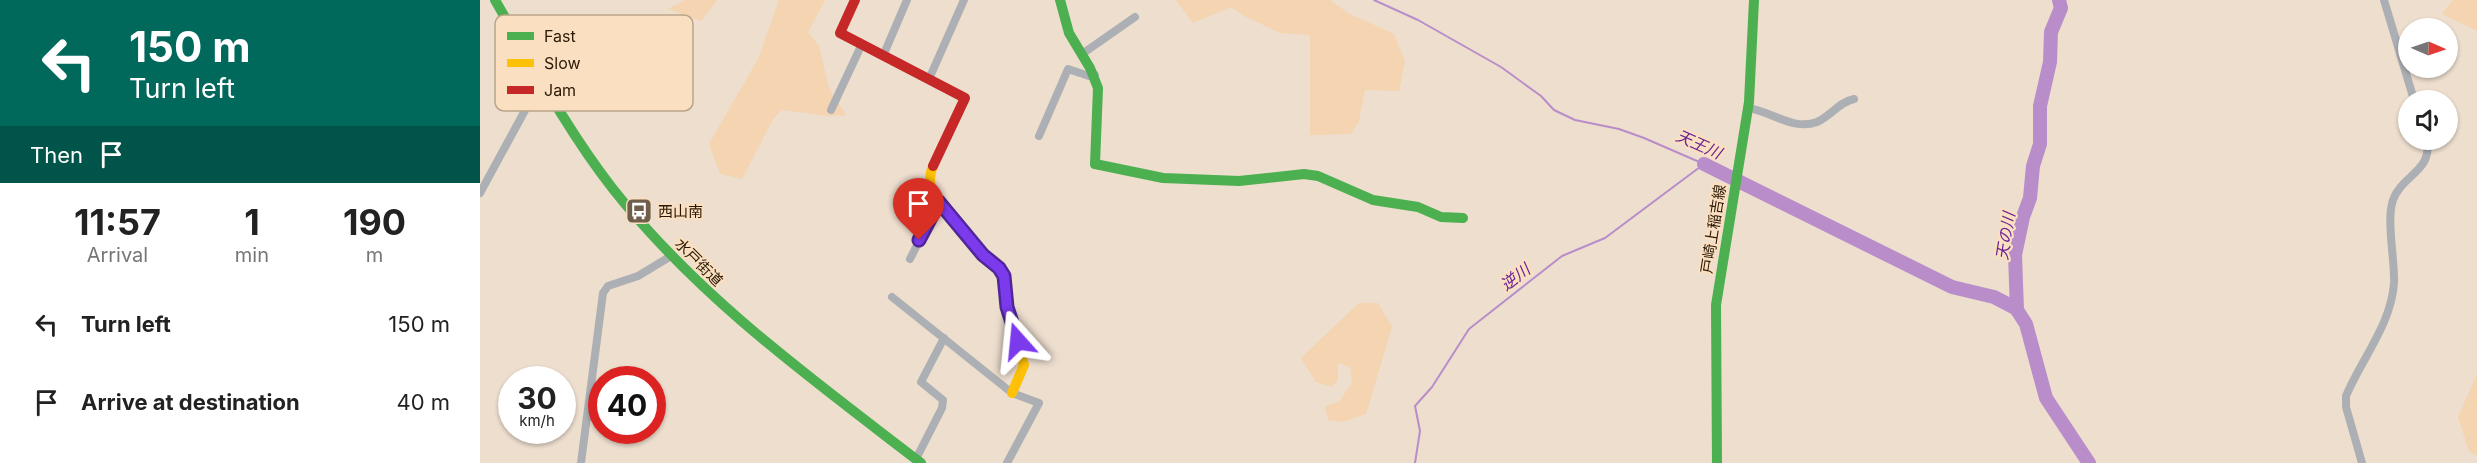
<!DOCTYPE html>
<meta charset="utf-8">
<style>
:root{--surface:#fff;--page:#f2f2f2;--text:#222;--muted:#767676}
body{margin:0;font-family:Inter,"Noto Sans JP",sans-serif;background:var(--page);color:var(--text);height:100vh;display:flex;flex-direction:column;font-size:22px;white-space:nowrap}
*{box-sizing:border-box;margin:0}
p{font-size:20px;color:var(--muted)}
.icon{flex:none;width:33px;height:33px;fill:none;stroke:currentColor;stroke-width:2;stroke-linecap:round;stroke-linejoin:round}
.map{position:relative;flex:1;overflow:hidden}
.side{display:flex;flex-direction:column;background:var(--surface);width:480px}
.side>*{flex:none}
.top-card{background:#00695c;color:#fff;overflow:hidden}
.needle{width:39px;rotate:92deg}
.tools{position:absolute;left:1918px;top:18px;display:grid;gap:12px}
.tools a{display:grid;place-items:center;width:60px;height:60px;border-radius:50%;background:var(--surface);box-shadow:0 2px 4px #0004;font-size:30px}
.speed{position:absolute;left:18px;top:366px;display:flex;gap:12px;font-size:30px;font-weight:700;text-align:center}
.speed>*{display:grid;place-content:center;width:78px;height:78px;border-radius:50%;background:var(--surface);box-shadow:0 2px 4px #0004;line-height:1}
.speed small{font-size:15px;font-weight:400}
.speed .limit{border:9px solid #d22;background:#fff;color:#111}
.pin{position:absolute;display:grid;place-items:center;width:51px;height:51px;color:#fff;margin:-62px -26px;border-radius:50% 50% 50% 0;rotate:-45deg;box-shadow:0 0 6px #0007}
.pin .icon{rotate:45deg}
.me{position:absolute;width:66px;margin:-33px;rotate:342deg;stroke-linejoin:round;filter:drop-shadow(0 0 4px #0008)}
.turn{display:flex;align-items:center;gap:21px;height:126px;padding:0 30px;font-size:27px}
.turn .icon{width:78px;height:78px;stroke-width:2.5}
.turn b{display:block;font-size:42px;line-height:51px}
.then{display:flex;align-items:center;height:57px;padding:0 30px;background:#0003;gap:12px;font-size:22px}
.eta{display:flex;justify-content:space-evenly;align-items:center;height:102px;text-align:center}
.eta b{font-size:36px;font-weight:700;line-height:42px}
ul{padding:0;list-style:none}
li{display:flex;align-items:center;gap:18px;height:78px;padding:0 30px}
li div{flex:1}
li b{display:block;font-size:22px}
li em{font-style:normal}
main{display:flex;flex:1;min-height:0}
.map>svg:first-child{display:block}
.green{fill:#f4d4b1}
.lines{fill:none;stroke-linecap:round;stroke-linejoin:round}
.stream{stroke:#b88dca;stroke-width:2}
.river{stroke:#b88dca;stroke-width:14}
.street{stroke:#acb0b4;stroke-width:8}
.fast{stroke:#4caf50;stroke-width:10}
.slow{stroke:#ffc107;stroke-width:10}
.jam{stroke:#c62828;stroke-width:10}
.route-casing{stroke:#51269a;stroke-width:15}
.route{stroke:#7c3aed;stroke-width:10}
.labels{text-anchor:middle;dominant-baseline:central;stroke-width:4.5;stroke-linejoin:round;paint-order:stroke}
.poi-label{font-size:15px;fill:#291905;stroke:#fadfc1;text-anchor:start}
.street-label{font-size:15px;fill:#291905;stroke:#fadfc1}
.water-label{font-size:16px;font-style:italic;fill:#6a2195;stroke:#fadfc1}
.key{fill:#fadfc1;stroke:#bba489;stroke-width:1.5}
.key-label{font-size:16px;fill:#291905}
</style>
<main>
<section class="side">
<div class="top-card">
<div class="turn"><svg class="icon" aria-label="left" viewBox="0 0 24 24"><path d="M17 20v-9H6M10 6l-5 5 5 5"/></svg><div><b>150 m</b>Turn left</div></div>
<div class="then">Then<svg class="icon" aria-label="arrive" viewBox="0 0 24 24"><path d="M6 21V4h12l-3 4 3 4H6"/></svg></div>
</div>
<div class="eta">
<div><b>11:57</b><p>Arrival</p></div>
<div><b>1</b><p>min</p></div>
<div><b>190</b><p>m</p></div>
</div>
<ul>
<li><svg class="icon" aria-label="left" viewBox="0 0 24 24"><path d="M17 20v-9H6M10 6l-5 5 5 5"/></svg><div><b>Turn left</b></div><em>150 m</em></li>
<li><svg class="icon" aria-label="arrive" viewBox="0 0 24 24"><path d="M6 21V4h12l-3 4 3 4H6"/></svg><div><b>Arrive at destination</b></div><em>40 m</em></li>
</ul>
</section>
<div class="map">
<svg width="1997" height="463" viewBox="0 0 1997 463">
<rect width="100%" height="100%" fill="#eddece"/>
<g class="green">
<path d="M205,0H237L221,21L188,9Z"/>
<path d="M299,0H345L328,32L339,46L349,88L366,115L349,116L302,110L293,119L262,179L240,174L229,144L278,59Z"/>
<path d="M696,0H850L868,13L914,34L925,61L919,91L885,90L879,121L871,134L830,135V35L800,33L764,16L751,7L713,23Z"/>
<path d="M1973,0H1997V31L1962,14Z"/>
<path d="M879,303H898L912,327L886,414L863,422L848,420L845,406L859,402L872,383L870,367L858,363V380L851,387L836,382L821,358Z"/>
<path d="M1997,374V456L1989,451L1978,417Z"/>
</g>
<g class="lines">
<path class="stream" d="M894,0L938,20L1021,67L1061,96L1074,110L1095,120L1139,129L1164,138L1224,164L1125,238L1082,256L989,329L952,387L935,406L940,431L935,463"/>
<g class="river">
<path d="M1579,0L1581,8L1571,32L1570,62L1560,106V144L1553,166L1550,198L1543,217L1535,255L1537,310L1546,324L1566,398L1609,463"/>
<path d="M1224,164L1472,287L1514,297L1537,309"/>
</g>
<g class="street">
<path d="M1904,0L1934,100"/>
<path d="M602,54L655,17"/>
<path d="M403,56L427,0"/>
<path d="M449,79L484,0"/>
<path d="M1268,108C1291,111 1313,131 1337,122C1351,116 1359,102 1374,99"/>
<path d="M351,110L382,44"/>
<path d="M559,136L588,69L609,76L615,75"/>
<path d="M0,193L61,81"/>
<path d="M430,259L459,202"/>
<path d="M412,297L532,393L559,403L527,463"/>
<path d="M436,459L462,408L463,400L441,382L464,338"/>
<path d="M101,463L123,293L128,286L158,276L191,256"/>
<path d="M1882,463L1866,407V396C1882,358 1911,325 1914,283C1915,260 1906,220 1913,200C1921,176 1955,169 1946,140"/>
</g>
<g class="fast">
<path d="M15,0C52,64 87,130 133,189C219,298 332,379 441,463"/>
<path d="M580,0L589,33L610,68L618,88L615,164L683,178L759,181L824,174L838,176L893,200L938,207L961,217L983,218"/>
<path d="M1237,463L1236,305L1269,102L1274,0"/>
</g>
<path class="slow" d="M453,166C448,177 450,185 454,196L503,255L519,268L524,276L527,307L544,365L532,393"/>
<path class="jam" d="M375,0L360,33L485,98L453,166"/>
</g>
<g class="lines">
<defs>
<path id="route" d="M439,240L459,202L503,255L519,268L524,276L527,307L538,341"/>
</defs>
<use href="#route" class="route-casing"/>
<use href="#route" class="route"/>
</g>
<defs>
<symbol id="bus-square" viewBox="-11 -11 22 22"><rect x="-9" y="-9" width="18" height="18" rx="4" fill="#6e5e4b" stroke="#fadfc1"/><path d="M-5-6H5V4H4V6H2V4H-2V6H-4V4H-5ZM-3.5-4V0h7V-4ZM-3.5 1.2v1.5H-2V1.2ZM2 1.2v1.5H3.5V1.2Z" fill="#fff"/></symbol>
</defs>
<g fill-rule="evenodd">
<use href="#bus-square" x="144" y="196" width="30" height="30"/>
</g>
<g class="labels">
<g class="poi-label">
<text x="178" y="211">西山南</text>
</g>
<g class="street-label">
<text transform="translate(1233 229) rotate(-81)">戸崎上稲吉線</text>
<text transform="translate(219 262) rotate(45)">水戸街道</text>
</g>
<g class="water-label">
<text transform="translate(1219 144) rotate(24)">天王川</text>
<text transform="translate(1525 236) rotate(-81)">天の川</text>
<text transform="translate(1035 277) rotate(-38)">逆川</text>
</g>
</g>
<rect x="15" y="15" width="198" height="96" rx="9" class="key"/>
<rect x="27" y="32" width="27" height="8" fill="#4caf50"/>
<rect x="27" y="59" width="27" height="8" fill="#ffc107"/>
<rect x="27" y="86" width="27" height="8" fill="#c62828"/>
<g class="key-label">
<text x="64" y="42">Fast</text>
<text x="64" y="69">Slow</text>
<text x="64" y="96">Jam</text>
</g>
</svg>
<div class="tools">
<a><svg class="needle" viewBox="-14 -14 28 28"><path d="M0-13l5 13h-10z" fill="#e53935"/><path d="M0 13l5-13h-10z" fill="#767676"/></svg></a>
<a><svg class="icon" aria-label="sound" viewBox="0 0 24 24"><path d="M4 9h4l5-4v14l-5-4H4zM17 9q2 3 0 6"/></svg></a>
</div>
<div class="speed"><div>30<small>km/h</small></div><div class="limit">40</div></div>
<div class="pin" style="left:439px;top:240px;background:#d93025"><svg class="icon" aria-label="arrive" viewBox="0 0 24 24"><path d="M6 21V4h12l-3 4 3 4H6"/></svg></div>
<svg class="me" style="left:538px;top:341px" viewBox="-20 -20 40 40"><path d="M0-17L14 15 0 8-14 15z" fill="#7c3aed" stroke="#fff" stroke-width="4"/></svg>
</div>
</main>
